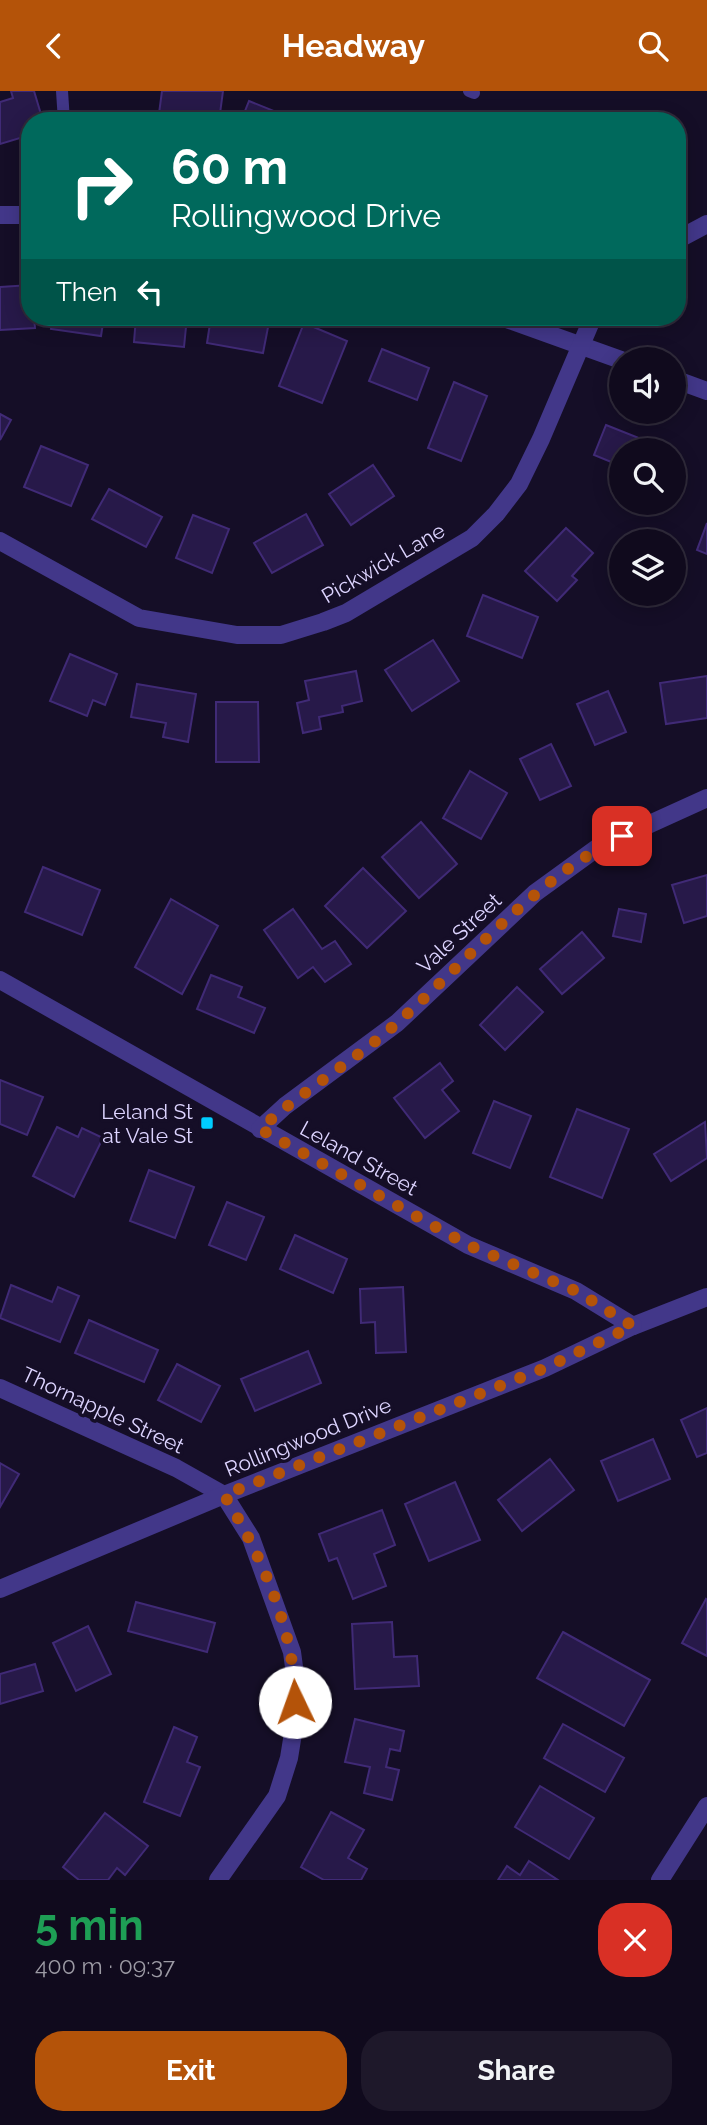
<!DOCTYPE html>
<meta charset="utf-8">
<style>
:root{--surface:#100a1d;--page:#1e182a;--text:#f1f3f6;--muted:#9c9aa4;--line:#302b3b;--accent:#b45309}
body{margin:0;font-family:Raleway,sans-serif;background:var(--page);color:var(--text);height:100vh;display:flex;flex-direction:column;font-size:26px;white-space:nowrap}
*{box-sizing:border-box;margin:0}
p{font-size:23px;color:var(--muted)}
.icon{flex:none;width:38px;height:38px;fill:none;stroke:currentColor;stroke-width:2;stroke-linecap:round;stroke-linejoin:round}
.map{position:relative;height:1789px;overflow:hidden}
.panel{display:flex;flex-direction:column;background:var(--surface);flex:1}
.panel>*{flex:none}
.guide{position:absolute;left:21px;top:21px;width:665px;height:214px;border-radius:28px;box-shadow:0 4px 18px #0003,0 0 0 2px var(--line);background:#00695c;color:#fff;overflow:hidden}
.fabs{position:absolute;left:609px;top:256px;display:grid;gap:14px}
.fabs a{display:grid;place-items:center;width:77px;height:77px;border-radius:50%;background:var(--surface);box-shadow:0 4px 18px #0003,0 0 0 2px var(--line);font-size:35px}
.pin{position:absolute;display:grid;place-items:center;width:60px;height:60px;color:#fff;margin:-30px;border-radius:14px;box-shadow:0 4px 10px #0006}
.me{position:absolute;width:77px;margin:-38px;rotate:357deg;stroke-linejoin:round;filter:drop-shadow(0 0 5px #0008)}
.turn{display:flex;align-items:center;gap:24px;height:147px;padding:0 35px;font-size:32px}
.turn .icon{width:91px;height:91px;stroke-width:2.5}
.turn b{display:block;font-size:49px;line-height:60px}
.then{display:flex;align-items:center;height:66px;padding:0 35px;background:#0003;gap:14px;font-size:26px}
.round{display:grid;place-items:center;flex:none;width:74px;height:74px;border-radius:28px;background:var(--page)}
.head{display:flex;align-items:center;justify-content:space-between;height:119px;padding:0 35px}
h1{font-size:42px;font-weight:700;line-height:52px;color:#1e9e55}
.action{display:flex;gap:14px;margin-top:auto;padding:14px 35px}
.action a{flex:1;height:80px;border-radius:28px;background:var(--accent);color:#fff;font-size:28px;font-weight:700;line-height:80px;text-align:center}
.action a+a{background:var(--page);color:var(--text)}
header{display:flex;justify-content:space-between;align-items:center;height:91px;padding:0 35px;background:var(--accent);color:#fff;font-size:32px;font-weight:700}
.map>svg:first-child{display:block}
.building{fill:#271949;stroke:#402a76;stroke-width:2}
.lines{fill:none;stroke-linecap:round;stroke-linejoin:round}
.service{stroke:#423789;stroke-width:12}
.minor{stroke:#423789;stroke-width:18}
.route{stroke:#b45309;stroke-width:12;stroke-dasharray:0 21.6}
.poi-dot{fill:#00cdff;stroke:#150e27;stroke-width:2.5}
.labels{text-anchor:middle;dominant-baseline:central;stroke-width:7;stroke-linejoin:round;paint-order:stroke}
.street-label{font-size:21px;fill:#ddd4ff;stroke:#150e27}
.poi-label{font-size:21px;fill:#ddd4ff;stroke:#150e27;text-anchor:end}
</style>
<header><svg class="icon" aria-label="back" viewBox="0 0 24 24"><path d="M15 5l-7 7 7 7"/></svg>Headway<svg class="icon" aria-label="search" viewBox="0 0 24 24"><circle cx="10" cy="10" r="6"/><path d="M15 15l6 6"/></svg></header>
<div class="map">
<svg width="707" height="1789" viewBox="0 0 707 1789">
<rect width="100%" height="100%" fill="#150e27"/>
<g class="building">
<path d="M11,0H34L43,30H30V44L0,53V11L13,7Z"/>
<path d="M162,0H223L219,30H158Z"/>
<path d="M249,10L296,29V30H241Z"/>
<path d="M30,194V226H34L35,237L0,239V196Z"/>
<path d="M53,226H104L101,245L51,238Z"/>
<path d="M136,226H187L184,256L134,251Z"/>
<path d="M211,226H270L263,262L207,252Z"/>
<path d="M304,232L347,250L322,312L279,295Z"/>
<path d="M382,258L429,277L417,309L369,290Z"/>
<path d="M454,291L487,305L461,370L428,357Z"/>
<path d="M0,323L11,329L0,349Z"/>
<path d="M606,334L654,353L652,359H621V375L594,364Z"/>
<path d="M41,355L88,374L71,415L24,396Z"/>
<path d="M373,374L394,405L351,434L329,403Z"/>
<path d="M109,398L162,426L146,456L92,428Z"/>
<path d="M306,423L323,454L272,482L254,452Z"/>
<path d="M193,424L229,438L212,482L176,467Z"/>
<path d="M707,432V463L697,459Z"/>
<path d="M566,437L593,462L572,485L577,489L557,510L525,480Z"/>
<path d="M483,504L538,526L522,567L467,545Z"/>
<path d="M433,549L459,590L412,620L385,579Z"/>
<path d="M70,563L117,583L105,614L93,609L87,625L50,610Z"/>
<path d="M356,580L362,610L342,615L343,621L319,626L321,638L303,642L297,612L309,609L305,590Z"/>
<path d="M707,585V627L666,633L660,592Z"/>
<path d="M137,593L196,603L188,651L163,646L166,632L131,626Z"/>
<path d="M608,600L626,641L595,654L577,613Z"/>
<path d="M216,611H258L259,671H216Z"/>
<path d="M551,653L571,695L540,709L520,668Z"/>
<path d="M470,680L507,702L481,748L443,727Z"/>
<path d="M421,731L457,773L419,807L382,766Z"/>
<path d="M43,776L100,799L82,844L25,821Z"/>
<path d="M363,777L406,820L367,857L325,815Z"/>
<path d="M707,784V825L684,832L672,794Z"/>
<path d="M171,808L218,835L182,903L135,876Z"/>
<path d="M293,818L322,858L335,850L351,873L325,891L313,876L298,887L264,839Z"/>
<path d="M619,818L646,823L641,851L613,845Z"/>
<path d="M582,841L604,867L562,903L540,878Z"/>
<path d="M211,884L242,896L238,906L265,917L254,942L197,918Z"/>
<path d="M517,896L543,921L505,959L480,934Z"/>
<path d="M440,972L453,990L442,999L459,1020L425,1047L394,1007Z"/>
<path d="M0,989L43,1006L27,1044L0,1033Z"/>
<path d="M494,1010L531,1025L510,1077L473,1062Z"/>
<path d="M577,1018L629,1038L602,1107L550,1086Z"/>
<path d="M705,1031L707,1067L671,1090L654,1063Z"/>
<path d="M57,1036L78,1046L82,1037L103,1047L74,1106L33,1085Z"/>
<path d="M149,1079L194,1096L175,1147L130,1130Z"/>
<path d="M227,1111L264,1126L246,1169L209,1154Z"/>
<path d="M295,1144L347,1168L333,1202L280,1178Z"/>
<path d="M11,1194L52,1211L58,1196L79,1205L60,1251L0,1227Z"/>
<path d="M403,1196L406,1261L376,1262L375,1231L361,1232L360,1198Z"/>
<path d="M89,1229L158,1259L144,1291L75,1262Z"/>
<path d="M308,1260L321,1292L255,1320L241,1288Z"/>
<path d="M177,1273L220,1295L201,1331L158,1309Z"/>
<path d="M707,1317V1362L697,1366L681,1329Z"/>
<path d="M653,1348L670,1388L618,1410L601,1370Z"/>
<path d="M550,1368L574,1399L522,1440L498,1409Z"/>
<path d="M0,1372L19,1383L0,1416Z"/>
<path d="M455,1391L480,1449L429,1470L405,1413Z"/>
<path d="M382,1419L395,1454L374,1463L386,1495L353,1508L337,1467L329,1470L319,1443Z"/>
<path d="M706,1508L707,1509V1565L682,1552Z"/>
<path d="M136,1511L215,1532L207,1561L128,1540Z"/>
<path d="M392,1531L394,1566L417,1565L419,1595L355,1598L352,1533Z"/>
<path d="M88,1535L111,1583L76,1600L53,1552Z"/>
<path d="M563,1541L650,1589L624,1635L537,1587Z"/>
<path d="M35,1573L43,1600L0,1613V1583Z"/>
<path d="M355,1628L404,1640L400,1660L390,1658L386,1676L399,1679L392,1709L364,1702L370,1676L345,1671Z"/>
<path d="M563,1633L624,1667L605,1701L544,1667Z"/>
<path d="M174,1636L197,1646L187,1671L200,1676L180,1725L144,1711Z"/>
<path d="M540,1695L594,1727L569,1768L515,1736Z"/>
<path d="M331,1721L364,1739L348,1767L367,1778L361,1789H324L301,1776Z"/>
<path d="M105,1722L148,1755L125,1784L117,1777L108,1789H79L63,1776Z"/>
<path d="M529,1770L558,1789H498L507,1775L520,1784Z"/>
</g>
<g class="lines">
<g class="service">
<path d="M62,0L64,30"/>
<path d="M469,0L474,2"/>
</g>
<g class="minor">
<path d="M0,124H30"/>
<path d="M677,149L707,133"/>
<path d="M501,226L621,269"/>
<path d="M674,288L707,300"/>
<path d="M0,450L139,527L237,544H281L323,531L346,522L472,447L496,423L519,393L541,348L593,226"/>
<path d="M0,889L468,1154L576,1200L633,1235L707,1206"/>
<path d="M260,1038L285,1015L397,932L535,802L597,757L707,707"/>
<path d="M0,1297L176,1377L224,1404L251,1447L292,1561L296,1591L295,1630L289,1667L277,1705L218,1789"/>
<path d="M0,1498L224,1404L545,1277L633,1235"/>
<path d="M660,1789L707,1715"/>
</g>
</g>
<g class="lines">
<path class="route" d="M295,1611C296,1542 260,1461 224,1404L545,1277L633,1235L576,1200L468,1154L260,1038C303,999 355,970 398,931C471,867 534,789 622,745"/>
</g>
<rect class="poi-dot" x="200" y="1025" width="14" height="14" rx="3.5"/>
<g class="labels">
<g class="street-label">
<text transform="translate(383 472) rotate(-30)">Pickwick Lane</text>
<text transform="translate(459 842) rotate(-43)">Vale Street</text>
<text transform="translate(359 1067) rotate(29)">Leland Street</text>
<text transform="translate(103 1319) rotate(25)">Thornapple Street</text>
<text transform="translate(308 1346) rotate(-22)">Rollingwood Drive</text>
</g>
<g class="poi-label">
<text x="193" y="1020">Leland St<tspan x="193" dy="24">at Vale St</tspan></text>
</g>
</g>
</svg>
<div class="fabs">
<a><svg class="icon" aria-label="sound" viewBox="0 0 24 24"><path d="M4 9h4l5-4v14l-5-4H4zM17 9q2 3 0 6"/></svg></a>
<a><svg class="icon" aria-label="search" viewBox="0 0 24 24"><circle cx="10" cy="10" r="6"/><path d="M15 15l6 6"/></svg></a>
<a><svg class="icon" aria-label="layers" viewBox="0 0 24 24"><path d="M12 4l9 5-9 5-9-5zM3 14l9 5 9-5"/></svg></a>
</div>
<div class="pin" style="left:622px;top:745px;background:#d93025"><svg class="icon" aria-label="arrive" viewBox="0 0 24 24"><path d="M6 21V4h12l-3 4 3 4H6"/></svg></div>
<svg class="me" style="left:295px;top:1611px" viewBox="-20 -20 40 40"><circle r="19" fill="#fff"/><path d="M0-13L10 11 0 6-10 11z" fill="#b45309"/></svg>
<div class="guide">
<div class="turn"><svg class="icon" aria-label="right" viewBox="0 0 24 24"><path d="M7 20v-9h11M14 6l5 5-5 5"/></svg><div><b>60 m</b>Rollingwood Drive</div></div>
<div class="then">Then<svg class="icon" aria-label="left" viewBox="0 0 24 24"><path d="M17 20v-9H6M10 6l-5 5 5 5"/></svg></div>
</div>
</div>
<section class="panel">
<div class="head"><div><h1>5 min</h1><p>400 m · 09:37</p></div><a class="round" style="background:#d93025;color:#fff"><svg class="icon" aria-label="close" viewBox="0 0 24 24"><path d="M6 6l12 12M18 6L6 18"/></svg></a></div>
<div class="action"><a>Exit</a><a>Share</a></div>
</section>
